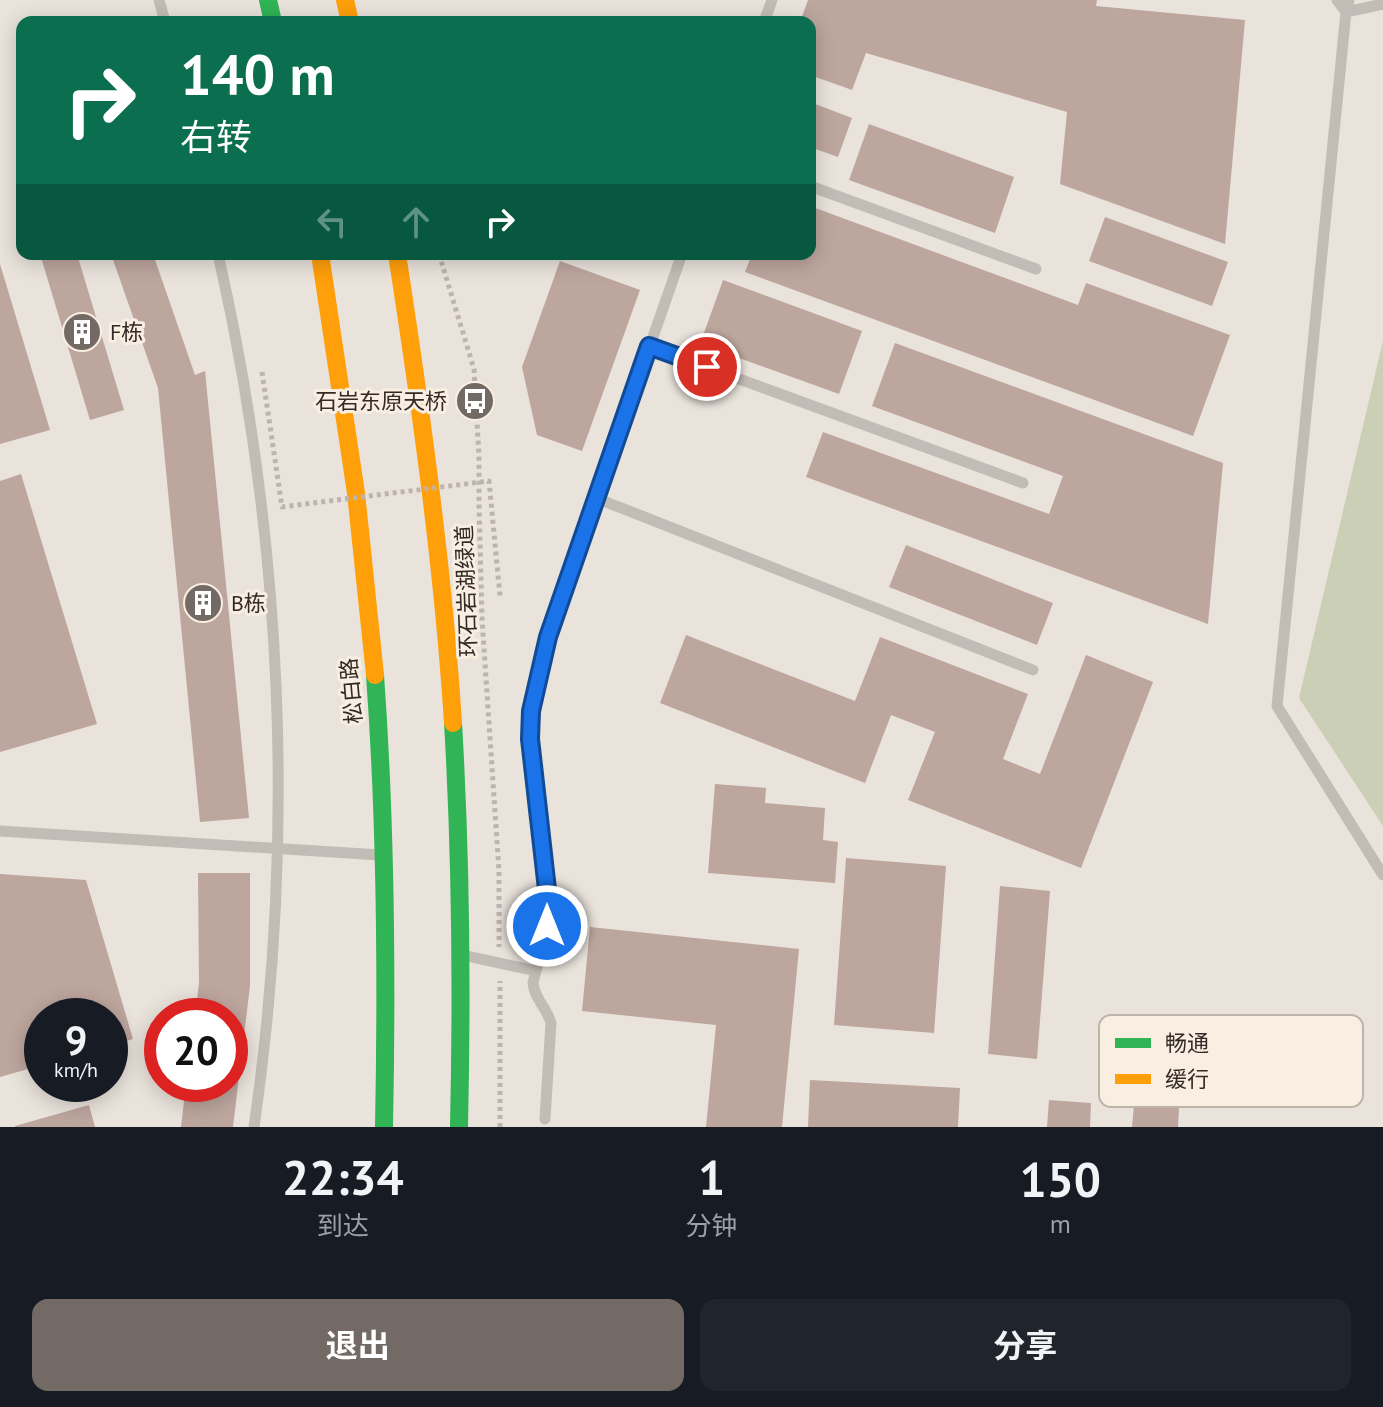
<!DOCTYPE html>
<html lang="zh">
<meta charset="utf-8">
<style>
:root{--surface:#171b24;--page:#20242c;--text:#f1f3f6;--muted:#9ea1a6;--accent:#736a65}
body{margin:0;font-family:"PT Sans","Noto Sans SC",sans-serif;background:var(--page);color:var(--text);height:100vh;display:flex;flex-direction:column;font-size:30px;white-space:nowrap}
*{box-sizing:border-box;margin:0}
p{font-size:26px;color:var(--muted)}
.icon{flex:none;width:44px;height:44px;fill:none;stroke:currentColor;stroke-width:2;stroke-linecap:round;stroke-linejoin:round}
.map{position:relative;height:1127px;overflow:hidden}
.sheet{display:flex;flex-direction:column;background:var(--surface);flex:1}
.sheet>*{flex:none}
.banner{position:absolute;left:16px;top:16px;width:800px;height:244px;border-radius:16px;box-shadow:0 4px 20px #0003;background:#0b6e4f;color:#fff;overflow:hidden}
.speed{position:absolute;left:24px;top:998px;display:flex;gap:16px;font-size:40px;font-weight:700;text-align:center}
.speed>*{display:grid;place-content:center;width:104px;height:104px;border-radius:50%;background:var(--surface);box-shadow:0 4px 20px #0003;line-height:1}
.speed small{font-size:20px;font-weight:400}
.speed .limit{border:12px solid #d22;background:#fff;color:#111}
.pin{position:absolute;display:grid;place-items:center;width:68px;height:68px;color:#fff;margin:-34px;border:4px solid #fff;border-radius:50%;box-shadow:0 2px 8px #0007}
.me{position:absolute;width:88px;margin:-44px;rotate:0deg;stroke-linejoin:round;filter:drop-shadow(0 0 6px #0008)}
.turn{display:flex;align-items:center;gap:28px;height:168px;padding:0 32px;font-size:36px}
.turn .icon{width:104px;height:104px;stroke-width:2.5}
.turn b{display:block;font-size:56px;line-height:68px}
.lanes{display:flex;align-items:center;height:76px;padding:0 32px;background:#0003;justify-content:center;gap:40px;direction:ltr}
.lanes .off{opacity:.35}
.eta{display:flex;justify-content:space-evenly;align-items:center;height:136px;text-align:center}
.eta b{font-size:48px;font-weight:700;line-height:56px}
.button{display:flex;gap:16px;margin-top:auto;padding:16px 32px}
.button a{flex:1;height:92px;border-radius:16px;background:var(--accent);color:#fff;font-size:32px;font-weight:700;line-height:92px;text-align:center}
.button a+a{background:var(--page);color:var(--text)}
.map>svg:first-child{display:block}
.green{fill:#cbcfb6}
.building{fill:#bda69e}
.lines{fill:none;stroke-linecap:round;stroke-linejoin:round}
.path{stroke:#bcb4ae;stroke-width:5;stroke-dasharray:4 4;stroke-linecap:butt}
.lane{stroke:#c3bcb6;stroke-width:11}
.fast{stroke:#30b455;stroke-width:18}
.slow{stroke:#ff9f0a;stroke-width:18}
.path-bridge{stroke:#bcb4ae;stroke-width:5;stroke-dasharray:4 4;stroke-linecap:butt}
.route-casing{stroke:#114b97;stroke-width:20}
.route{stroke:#1a73e8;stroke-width:14}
.labels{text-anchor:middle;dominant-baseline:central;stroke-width:6;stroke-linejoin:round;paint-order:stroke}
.poi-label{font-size:22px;fill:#332925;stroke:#f8eee2;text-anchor:start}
.street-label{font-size:22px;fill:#332925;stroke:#f8eee2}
.key{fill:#f8eee2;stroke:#bdb3a9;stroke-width:2}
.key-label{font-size:22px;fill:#332925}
</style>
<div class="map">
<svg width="1383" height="1127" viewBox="0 0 1383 1127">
<rect width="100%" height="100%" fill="#eae3dc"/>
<path class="green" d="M1383,341V826L1299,698Z"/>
<g class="building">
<path d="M808,0H1097L1096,6L1245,20L1225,244L1060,184L1067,112L866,53L852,90L810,75V22H800Z"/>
<path d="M810,102L852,118L838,157L810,147Z"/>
<path d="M869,124L1014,177L995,233L849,180Z"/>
<path d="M810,206L1078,305L1086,283L1230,335L1193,436L745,272L752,254H810Z"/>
<path d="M1105,217L1228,262L1212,306L1089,261Z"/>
<path d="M40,254H77L124,410L90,420Z"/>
<path d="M111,254H153L195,375L205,371L249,818L200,822L158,388Z"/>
<path d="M560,261L640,290L582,451L537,435L522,367Z"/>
<path d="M0,264L50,430L0,444Z"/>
<path d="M723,280L862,331L839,394L700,344Z"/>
<path d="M895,343L1223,463L1208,624L806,477L823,432L1049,514L1063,476L872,406Z"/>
<path d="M21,474L97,724L0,752V481Z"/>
<path d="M906,545L1053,603L1037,645L889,587Z"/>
<path d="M686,635L855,701L880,637L1028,694L1003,759L1040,774L1086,655L1153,682L1081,868L908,800L935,732L891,715L865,783L660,703Z"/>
<path d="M715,784L766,788L765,803L825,808L823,840L838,842L835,883L708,873Z"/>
<path d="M846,858L946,866L934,1033L834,1025Z"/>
<path d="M198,873H250V986L233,1127H181L186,1084H230V1016H195L199,983Z"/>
<path d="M0,874L86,880L133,1039L110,1046V1016H42V1065L0,1077Z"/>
<path d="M1000,886L1050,891L1037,1059L988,1054Z"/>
<path d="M590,927L799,949L782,1127H706L716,1025L582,1011Z"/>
<path d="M810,1080L960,1088L958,1127H808Z"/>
<path d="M1049,1100L1091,1103L1090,1127H1047Z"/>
<path d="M89,1105L95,1127H15V1126Z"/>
<path d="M1134,1105L1179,1108L1178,1127H1132Z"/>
</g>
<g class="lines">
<g class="path">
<path d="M439,254L474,369L479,457V502L482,619L499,871V947"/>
<path d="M500,1127V981"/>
</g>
<g class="lane">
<path d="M159,0L165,22"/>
<path d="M1337,0L1346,12L1277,706L1383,875"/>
<path d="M1349,0L1346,12L1383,4"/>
<path d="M764,22L772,0"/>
<path d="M810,186L1036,269"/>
<path d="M218,254C283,539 296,838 254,1127"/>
<path d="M649,346L1023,483"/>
<path d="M596,498L1033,670"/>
<path d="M0,831L380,855"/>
<path d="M467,956L536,971"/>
<path d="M545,1119L551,1023C547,1008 534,998 533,983L547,926L548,898L530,739L531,711L548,637L682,254"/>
</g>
<g class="fast">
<path d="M268,0L273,22"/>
<path d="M375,675C386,826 387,976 384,1127"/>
<path d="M453,723C461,858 462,992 459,1127"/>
</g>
<g class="slow">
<path d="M345,0L350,22"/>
<path d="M320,254L356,493L375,675"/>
<path d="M397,254C421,410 443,566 453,723"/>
</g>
<path class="path-bridge" d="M262,372L282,507L489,481L500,596"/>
</g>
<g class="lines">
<defs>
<path id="route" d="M547,926L548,898L530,739L531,711L548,637L649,346L707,367"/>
</defs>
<use href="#route" class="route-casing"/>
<use href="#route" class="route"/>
</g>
<defs>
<symbol id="building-disc" viewBox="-11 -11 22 22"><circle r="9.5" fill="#736a65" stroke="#f8eee2"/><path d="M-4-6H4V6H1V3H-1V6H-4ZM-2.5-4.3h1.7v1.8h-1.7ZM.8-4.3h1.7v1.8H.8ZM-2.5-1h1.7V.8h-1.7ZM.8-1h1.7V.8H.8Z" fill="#fff"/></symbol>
<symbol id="bus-disc" viewBox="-11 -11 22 22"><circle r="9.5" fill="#736a65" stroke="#f8eee2"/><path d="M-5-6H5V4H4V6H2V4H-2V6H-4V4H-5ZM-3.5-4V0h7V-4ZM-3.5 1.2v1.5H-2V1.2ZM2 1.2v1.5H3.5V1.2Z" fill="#fff"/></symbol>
</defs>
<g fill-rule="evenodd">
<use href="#building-disc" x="60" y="310" width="44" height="44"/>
<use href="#bus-disc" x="453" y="379" width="44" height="44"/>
<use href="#building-disc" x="181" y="581" width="44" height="44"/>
</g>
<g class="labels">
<g class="poi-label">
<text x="110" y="332">F栋</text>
<text x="447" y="401" text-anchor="end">石岩东原天桥</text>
<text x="231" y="603">B栋</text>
</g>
<g class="street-label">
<text transform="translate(466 591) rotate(-92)">环石岩湖绿道</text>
<text transform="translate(351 691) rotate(-95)">松白路</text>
</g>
</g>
<rect x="1099" y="1015" width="264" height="92" rx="12" class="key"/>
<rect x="1115" y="1038" width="36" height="10" fill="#30b455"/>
<rect x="1115" y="1074" width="36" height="10" fill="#ff9f0a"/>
<g class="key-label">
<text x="1165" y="1051">畅通</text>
<text x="1165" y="1087">缓行</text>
</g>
</svg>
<div class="speed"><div>9<small>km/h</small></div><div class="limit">20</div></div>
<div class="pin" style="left:707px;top:367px;background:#d93025"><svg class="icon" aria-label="arrive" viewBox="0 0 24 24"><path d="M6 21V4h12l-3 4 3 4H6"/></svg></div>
<svg class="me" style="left:547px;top:926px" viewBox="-20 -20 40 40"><circle r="17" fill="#1a73e8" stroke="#fff" stroke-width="3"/><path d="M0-11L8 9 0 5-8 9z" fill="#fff"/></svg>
<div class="banner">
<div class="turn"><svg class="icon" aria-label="right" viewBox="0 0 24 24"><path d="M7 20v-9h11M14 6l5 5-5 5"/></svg><div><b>140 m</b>右转</div></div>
<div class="lanes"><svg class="icon off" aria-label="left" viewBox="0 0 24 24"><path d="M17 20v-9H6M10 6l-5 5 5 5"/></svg><svg class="icon off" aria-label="ahead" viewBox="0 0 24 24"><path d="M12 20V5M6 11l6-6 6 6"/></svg><svg class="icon" aria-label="right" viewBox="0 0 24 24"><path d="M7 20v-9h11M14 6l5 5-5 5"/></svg></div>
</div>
</div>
<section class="sheet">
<div class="eta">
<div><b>22:34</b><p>到达</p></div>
<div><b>1</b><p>分钟</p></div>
<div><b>150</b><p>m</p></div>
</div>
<div class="button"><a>退出</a><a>分享</a></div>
</section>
